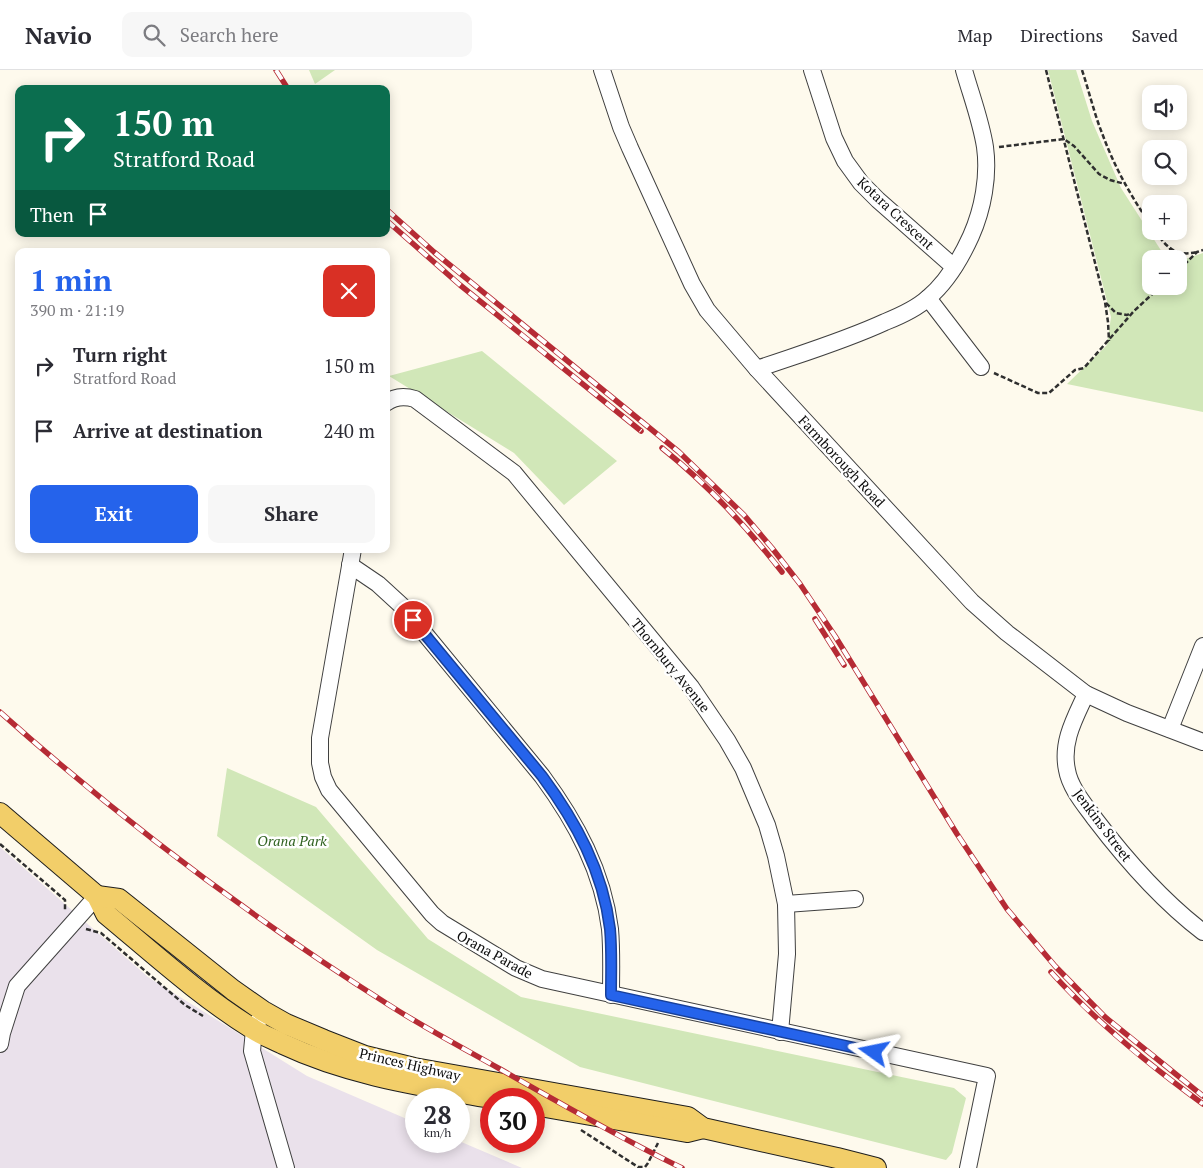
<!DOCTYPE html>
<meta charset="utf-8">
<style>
:root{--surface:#fff;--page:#f7f7f7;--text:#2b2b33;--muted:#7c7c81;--line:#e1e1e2;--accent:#2563eb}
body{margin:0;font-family:"PT Serif",serif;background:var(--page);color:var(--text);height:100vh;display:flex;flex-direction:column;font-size:19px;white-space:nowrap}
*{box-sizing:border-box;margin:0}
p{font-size:16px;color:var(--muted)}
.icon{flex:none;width:28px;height:28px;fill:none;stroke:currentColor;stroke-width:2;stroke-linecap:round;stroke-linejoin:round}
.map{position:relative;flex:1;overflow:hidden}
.side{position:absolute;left:15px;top:178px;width:375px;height:305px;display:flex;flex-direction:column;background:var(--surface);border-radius:10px;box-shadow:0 2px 12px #0003}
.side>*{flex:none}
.hud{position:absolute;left:15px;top:15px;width:375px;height:152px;border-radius:10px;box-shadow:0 2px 12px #0003;background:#0b6e4f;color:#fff;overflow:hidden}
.controls{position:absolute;left:1142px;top:15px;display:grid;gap:10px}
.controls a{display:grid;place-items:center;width:45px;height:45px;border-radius:10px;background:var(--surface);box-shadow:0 2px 12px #0003;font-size:25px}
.speed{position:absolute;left:405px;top:1018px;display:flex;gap:10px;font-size:25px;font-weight:700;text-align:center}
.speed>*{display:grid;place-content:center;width:65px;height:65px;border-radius:50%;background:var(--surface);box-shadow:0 2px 12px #0003;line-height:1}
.speed small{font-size:12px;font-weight:400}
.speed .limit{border:8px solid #d22;background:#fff;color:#111}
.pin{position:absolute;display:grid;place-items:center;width:42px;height:42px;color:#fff;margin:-21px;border:2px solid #fff;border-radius:50%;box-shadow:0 1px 5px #0007}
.me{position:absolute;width:55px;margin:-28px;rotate:282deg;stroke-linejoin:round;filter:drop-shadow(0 0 4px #0008)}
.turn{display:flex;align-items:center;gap:18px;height:105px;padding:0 15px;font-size:22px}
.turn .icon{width:65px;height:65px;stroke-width:2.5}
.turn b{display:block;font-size:35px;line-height:42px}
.then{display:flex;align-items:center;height:48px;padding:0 15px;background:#0003;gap:10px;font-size:19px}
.round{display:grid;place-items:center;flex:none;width:52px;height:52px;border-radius:10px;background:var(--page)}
.overview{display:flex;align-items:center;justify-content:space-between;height:85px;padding:0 15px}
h1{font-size:30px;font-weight:600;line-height:38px;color:var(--accent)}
.primary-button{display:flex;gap:10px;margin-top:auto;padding:10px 15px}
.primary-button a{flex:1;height:58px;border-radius:10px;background:var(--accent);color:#fff;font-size:20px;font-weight:600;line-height:58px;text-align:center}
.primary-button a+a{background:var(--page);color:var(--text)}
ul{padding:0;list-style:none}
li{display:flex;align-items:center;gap:15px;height:65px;padding:0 15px}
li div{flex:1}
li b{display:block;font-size:19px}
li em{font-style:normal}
header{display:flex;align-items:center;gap:30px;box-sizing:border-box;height:70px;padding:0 25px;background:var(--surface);border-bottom:1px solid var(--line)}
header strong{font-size:24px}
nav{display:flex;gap:28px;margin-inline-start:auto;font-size:18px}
.search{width:350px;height:45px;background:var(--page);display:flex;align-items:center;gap:12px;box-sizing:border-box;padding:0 18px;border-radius:10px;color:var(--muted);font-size:19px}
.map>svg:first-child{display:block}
.industrial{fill:#eae1eb}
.green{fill:#d1e7b8;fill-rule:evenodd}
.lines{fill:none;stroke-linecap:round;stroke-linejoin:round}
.minor-casing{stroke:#404040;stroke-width:18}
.major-casing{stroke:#1e1e1e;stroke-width:22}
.path{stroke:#2f2f2f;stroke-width:2.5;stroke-dasharray:5 2.5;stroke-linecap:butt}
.minor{stroke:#fff;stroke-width:16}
.major{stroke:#f2ce69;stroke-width:20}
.rail-casing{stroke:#b62b35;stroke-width:5.5}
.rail{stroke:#fff;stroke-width:4;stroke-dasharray:11;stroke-linecap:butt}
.route-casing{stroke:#184099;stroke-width:12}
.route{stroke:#2563eb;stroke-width:9}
.labels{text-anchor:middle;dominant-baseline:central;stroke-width:5;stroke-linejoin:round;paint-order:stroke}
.street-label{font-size:14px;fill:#0d0d0d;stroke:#fff}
.park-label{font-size:14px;font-style:italic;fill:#2f6120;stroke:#fff}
</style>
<header>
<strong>Navio</strong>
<div class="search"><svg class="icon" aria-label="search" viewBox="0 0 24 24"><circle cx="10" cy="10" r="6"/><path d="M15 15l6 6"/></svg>Search here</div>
<nav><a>Map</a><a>Directions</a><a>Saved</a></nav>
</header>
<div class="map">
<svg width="1203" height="1098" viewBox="0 0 1203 1098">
<rect width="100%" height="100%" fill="#fefaed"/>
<path class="industrial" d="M0,777L148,907L307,1006L416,1053V1071H459L522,1098H0Z"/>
<g class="green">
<path d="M309,0H335L315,14Z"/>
<path d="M1048,0H1076L1092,51L1121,118L1162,182L1185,189L1203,183V342L1067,314L1107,275L1111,247ZM1151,189H1179V216H1151Z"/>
<path d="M482,281L617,391L564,435L514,383L389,306Z"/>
<path d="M227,698L316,737L428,869L521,927L954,1018L966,1028L952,1083L946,1090L580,997L377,880L217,766Z"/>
</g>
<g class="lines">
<defs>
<g id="minor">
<path d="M602,0L621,57L630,78L692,214L707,240L757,299L972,532L1007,563L1086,624L1127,643L1203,672"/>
<path d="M812,0L834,68L845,91L861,113L878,130L954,197"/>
<path d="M928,228L981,297"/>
<path d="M757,299C800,284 844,271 885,252C900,246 916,239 928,228C947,212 961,188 971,166C983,139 989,106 985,77C981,51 971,25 964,0"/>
<path d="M386,333C395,326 405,326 415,329L514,403L691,617L727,670L743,698L767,755L776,786L786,834L787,884L780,962"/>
<path d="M353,479L320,668V693L323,707L329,720L432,844L442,853L516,898L542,909L987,1006L968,1098"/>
<path d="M350,495L378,514L402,536L542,706C576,752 603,802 610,859C612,881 611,903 611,925"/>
<path d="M1086,624C1075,648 1061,672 1067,700C1070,718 1085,735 1095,749C1127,791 1161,830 1203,862"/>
<path d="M1170,659L1203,576"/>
<path d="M786,834L855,829"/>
<path d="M259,950L254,960L252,981L286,1098"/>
<path d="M0,974L2,963L17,916L97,826"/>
</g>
<g id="major">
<path d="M0,743L97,826L106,844C153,883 200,926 253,959C262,965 273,969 283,974C351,1006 424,1016 497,1029"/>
<path d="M97,826L119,829L233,920L263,941L286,954L324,970L365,986L414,998L688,1047L703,1058L837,1088L876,1098"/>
<path d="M534,1035L687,1062L703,1058"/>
</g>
</defs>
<use href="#minor" class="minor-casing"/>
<use href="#major" class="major-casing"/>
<g class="path">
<path d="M1046,0L1105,232L1108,252L1109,271"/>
<path d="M1082,0C1089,21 1094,43 1102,63C1114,96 1131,127 1151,155"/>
<path d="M999,77L1064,69L1074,76L1099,104L1110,110L1125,114"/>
<path d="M1155,161C1167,178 1176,187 1197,182"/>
<path d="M1170,178L1171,189"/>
<path d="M1179,200L1197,182L1203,180"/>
<path d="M1106,233L1116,243L1127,245L1131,243"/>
<path d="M994,303L1038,323H1049L1075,300L1084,298L1134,241L1161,216"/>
<path d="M0,774L65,830V841"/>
<path d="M86,859L101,863L185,935L203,946"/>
<path d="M581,1060L638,1097H645L648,1093L658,1073"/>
</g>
<use href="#minor" class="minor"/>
<use href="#major" class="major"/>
<defs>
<g id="rail">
<path d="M276,0L288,19"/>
<path d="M386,139L434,182L679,382L744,445L772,478L800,514L835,566L957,764L1007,839L1055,896L1105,947L1203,1026"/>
<path d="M386,150L460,215L641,361"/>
<path d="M662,378C707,414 747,457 782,502"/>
<path d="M815,549L844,595"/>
<path d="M0,642C121,750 252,848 389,935C425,958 463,978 500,999C560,1033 620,1068 682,1098"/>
<path d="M1051,902C1096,952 1148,994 1203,1034"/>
</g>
</defs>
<use href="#rail" class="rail-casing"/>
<use href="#rail" class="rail"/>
</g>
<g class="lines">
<defs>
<path id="route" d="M413,550L542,706C576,752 603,801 610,859C612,881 611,903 611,925L874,982"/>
</defs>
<use href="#route" class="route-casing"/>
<use href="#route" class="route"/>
</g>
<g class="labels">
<g class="street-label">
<text transform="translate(896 143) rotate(43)">Kotara Crescent</text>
<text transform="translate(842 391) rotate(47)">Farmborough Road</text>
<text transform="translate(671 595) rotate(51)">Thornbury Avenue</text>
<text transform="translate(1103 755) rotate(53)">Jenkins Street</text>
<text transform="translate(495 884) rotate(29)">Orana Parade</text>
<text transform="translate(410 994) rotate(13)">Princes Highway</text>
</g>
<g class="park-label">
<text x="292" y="770">Orana Park</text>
</g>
</g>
</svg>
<div class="controls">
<a><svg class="icon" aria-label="sound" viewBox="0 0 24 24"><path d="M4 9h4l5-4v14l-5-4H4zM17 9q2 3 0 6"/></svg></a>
<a><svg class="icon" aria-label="search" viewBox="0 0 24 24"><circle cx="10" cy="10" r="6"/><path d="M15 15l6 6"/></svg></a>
<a>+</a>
<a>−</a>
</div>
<div class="speed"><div>28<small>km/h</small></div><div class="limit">30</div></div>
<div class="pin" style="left:413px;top:550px;background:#d93025"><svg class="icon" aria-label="arrive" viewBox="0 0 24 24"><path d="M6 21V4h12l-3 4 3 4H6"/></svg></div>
<svg class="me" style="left:874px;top:982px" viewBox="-20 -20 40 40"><path d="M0-17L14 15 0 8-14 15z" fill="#2563eb" stroke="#fff" stroke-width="4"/></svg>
<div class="hud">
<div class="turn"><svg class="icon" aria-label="right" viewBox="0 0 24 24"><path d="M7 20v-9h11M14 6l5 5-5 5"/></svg><div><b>150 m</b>Stratford Road</div></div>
<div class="then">Then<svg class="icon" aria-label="arrive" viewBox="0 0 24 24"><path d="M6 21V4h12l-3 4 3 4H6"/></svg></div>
</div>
<section class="side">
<div class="overview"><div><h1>1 min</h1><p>390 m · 21:19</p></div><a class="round" style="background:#d93025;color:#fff"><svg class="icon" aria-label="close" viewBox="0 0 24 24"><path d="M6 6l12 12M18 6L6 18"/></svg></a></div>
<ul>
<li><svg class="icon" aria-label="right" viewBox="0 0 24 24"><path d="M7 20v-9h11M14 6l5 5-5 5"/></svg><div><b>Turn right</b><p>Stratford Road</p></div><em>150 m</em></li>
<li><svg class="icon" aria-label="arrive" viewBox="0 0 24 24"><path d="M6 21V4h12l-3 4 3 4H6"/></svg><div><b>Arrive at destination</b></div><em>240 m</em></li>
</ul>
<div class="primary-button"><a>Exit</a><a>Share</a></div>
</section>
</div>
